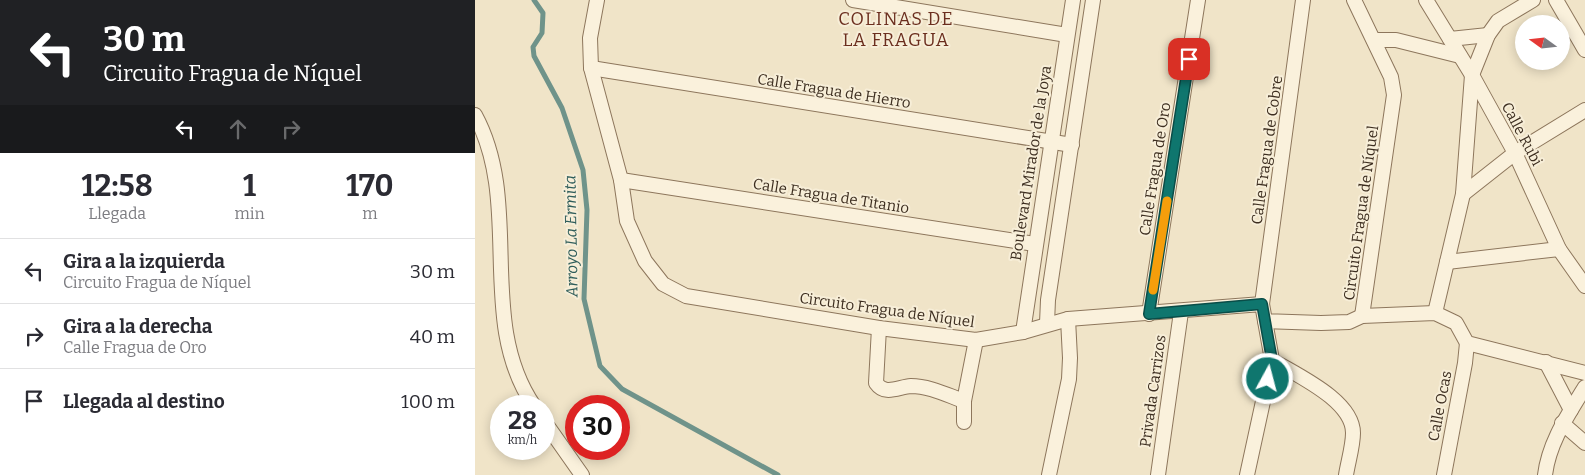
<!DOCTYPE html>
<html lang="es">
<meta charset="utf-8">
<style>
:root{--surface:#fff;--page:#f2f2f3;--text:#2b2b33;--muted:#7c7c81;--line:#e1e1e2}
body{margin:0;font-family:Bitter,serif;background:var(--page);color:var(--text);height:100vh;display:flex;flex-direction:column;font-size:19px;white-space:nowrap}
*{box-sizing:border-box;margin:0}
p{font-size:16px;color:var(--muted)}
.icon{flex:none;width:28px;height:28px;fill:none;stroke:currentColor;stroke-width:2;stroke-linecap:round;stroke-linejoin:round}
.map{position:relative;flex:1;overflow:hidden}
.sheet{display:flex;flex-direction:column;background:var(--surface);width:475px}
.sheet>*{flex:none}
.hud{background:#202124;color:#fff;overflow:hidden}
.needle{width:32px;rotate:285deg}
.buttons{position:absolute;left:1040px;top:15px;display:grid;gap:10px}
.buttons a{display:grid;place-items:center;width:55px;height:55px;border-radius:50%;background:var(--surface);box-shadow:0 2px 12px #0003;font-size:25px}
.speed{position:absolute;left:15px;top:395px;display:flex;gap:10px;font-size:25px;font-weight:700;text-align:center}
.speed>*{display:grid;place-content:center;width:65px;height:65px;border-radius:50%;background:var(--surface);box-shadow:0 2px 12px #0003;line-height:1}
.speed small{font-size:12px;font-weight:400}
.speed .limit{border:8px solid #d22;background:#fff;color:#111}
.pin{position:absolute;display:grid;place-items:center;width:42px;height:42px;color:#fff;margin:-21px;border-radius:10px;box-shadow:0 2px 8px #0006}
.me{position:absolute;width:55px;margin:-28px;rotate:7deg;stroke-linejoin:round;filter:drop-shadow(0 0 4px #0008)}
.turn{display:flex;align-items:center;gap:18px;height:105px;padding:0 20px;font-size:22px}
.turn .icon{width:65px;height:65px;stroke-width:2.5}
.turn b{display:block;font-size:35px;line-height:42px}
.lanes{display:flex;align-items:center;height:48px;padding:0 20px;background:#0003;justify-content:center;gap:25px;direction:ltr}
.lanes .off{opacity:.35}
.eta{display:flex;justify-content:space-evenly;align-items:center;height:85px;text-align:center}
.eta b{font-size:30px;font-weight:700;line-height:35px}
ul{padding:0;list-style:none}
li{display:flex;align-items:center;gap:15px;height:65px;padding:0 20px;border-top:1px solid var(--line)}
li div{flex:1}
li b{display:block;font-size:19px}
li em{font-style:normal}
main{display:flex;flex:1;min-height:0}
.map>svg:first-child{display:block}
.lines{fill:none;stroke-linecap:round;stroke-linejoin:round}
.stream{stroke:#6f938a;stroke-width:5}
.street-casing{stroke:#8d765c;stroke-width:16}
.street{stroke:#faf1dc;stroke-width:14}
.route-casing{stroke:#0a4d48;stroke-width:12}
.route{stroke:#0f766e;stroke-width:9}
.slow{stroke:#f59e0b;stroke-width:9}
.labels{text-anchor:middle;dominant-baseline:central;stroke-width:4;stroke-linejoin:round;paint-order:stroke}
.street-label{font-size:15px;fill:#3d2e20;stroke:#f7eed8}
.water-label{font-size:16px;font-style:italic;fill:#2f5d5a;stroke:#f7eed8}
.quarter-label{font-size:18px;letter-spacing:1px;fill:#6b2e1e;stroke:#f7eed8}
</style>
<main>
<section class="sheet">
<div class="hud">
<div class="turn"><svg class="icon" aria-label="left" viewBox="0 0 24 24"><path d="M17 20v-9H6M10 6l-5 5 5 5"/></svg><div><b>30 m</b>Circuito Fragua de Níquel</div></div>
<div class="lanes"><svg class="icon" aria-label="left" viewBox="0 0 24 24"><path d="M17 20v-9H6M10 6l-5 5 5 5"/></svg><svg class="icon off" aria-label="ahead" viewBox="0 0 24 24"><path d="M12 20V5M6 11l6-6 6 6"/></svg><svg class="icon off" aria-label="right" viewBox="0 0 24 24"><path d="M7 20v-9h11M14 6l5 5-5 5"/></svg></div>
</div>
<div class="eta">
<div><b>12:58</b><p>Llegada</p></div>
<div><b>1</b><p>min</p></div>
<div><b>170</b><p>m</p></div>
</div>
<ul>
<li><svg class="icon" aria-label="left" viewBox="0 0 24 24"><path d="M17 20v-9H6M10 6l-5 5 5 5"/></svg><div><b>Gira a la izquierda</b><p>Circuito Fragua de Níquel</p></div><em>30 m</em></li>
<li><svg class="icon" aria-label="right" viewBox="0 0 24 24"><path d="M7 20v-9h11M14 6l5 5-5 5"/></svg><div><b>Gira a la derecha</b><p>Calle Fragua de Oro</p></div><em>40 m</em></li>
<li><svg class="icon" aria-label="arrive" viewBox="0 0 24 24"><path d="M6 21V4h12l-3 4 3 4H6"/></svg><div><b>Llegada al destino</b></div><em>100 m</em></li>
</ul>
</section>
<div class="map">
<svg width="1110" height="475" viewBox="0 0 1110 475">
<rect width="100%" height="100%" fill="#f0e4c8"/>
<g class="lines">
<path class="stream" d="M59,0L68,13L67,33L58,47L59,56L87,108L108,170L112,210L109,299L125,366L147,389L303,475"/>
<defs>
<g id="street">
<path d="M122,0L115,38L116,68L146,180L152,221L170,261L188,284L211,296L404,328L501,340L548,332L593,319L787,304L790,321L846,323L874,322L887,316L960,313L981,323L992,343L1110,373"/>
<path d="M378,0L592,35"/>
<path d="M879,0L916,77L919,95L887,316"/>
<path d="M951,0L997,75L1040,153L1084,249L1110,286"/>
<path d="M1081,0L1110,50"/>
<path d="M975,39L1013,35"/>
<path d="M899,40H921L985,56"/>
<path d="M116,68L597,145"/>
<path d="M0,115C49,205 0,320 59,406"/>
<path d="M146,180L560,244"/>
<path d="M988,194L1040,153L1110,110"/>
<path d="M972,262L1084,249"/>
<path d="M787,304L828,0"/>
<path d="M960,313L988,194L997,75L1013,35L1023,21L1058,0"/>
<path d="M674,314L723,0"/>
<path d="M572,323L573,300L618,0"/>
<path d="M404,328L401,383C410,396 423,387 436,386C454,386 472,395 489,401"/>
<path d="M548,332L598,0"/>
<path d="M797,360C821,375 878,400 878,433C878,446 873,462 871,475"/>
<path d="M1071,362L1096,410"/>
<path d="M69,421L107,475"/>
<path d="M489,422V401L501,340"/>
<path d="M1087,423L1110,443"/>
<path d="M574,475L594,379L595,358L593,319"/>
<path d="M683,475L706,312"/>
<path d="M772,475L797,360L790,321"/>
<path d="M969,475L990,363L992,343"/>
<path d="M1070,475C1074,442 1093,415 1110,387"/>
</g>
</defs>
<use href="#street" class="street-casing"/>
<use href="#street" class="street"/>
</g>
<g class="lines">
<defs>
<path id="route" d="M714,59L674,314L787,304L797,360L793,379"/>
</defs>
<use href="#route" class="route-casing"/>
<use href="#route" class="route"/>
<path class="slow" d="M678,290L692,201"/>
</g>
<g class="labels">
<g class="street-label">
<text transform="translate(359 91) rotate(9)">Calle Fragua de Hierro</text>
<text transform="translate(1047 134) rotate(62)">Calle Rubi</text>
<text transform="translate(792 150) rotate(-82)">Calle Fragua de Cobre</text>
<text transform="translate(556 163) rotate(-81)">Boulevard Mirador de la Joya</text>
<text transform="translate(680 169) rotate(-81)">Calle Fragua de Oro</text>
<text transform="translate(356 196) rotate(9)">Calle Fragua de Titanio</text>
<text transform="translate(886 213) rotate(-82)">Circuito Fragua de Níquel</text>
<text transform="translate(412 310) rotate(8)">Circuito Fragua de Níquel</text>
<text transform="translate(678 391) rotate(-82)">Privada Carrizos</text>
<text transform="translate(965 406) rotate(-79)">Calle Ocas</text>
</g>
<g class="water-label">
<text transform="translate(96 236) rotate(-91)">Arroyo La Ermita</text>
</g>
<g class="quarter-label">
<text x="421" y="19">COLINAS DE<tspan x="421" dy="21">LA FRAGUA</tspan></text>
</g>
</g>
</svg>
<div class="buttons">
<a><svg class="needle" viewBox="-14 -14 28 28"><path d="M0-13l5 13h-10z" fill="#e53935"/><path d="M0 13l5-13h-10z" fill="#7c7c81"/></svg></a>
</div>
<div class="speed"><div>28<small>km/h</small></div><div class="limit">30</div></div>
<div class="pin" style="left:714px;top:59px;background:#d93025"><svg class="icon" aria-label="arrive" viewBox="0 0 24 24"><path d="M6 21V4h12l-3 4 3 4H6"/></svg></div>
<svg class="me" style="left:793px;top:379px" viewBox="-20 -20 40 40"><circle r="17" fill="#0f766e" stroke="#fff" stroke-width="3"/><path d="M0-11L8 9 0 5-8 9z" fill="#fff"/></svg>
</div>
</main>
